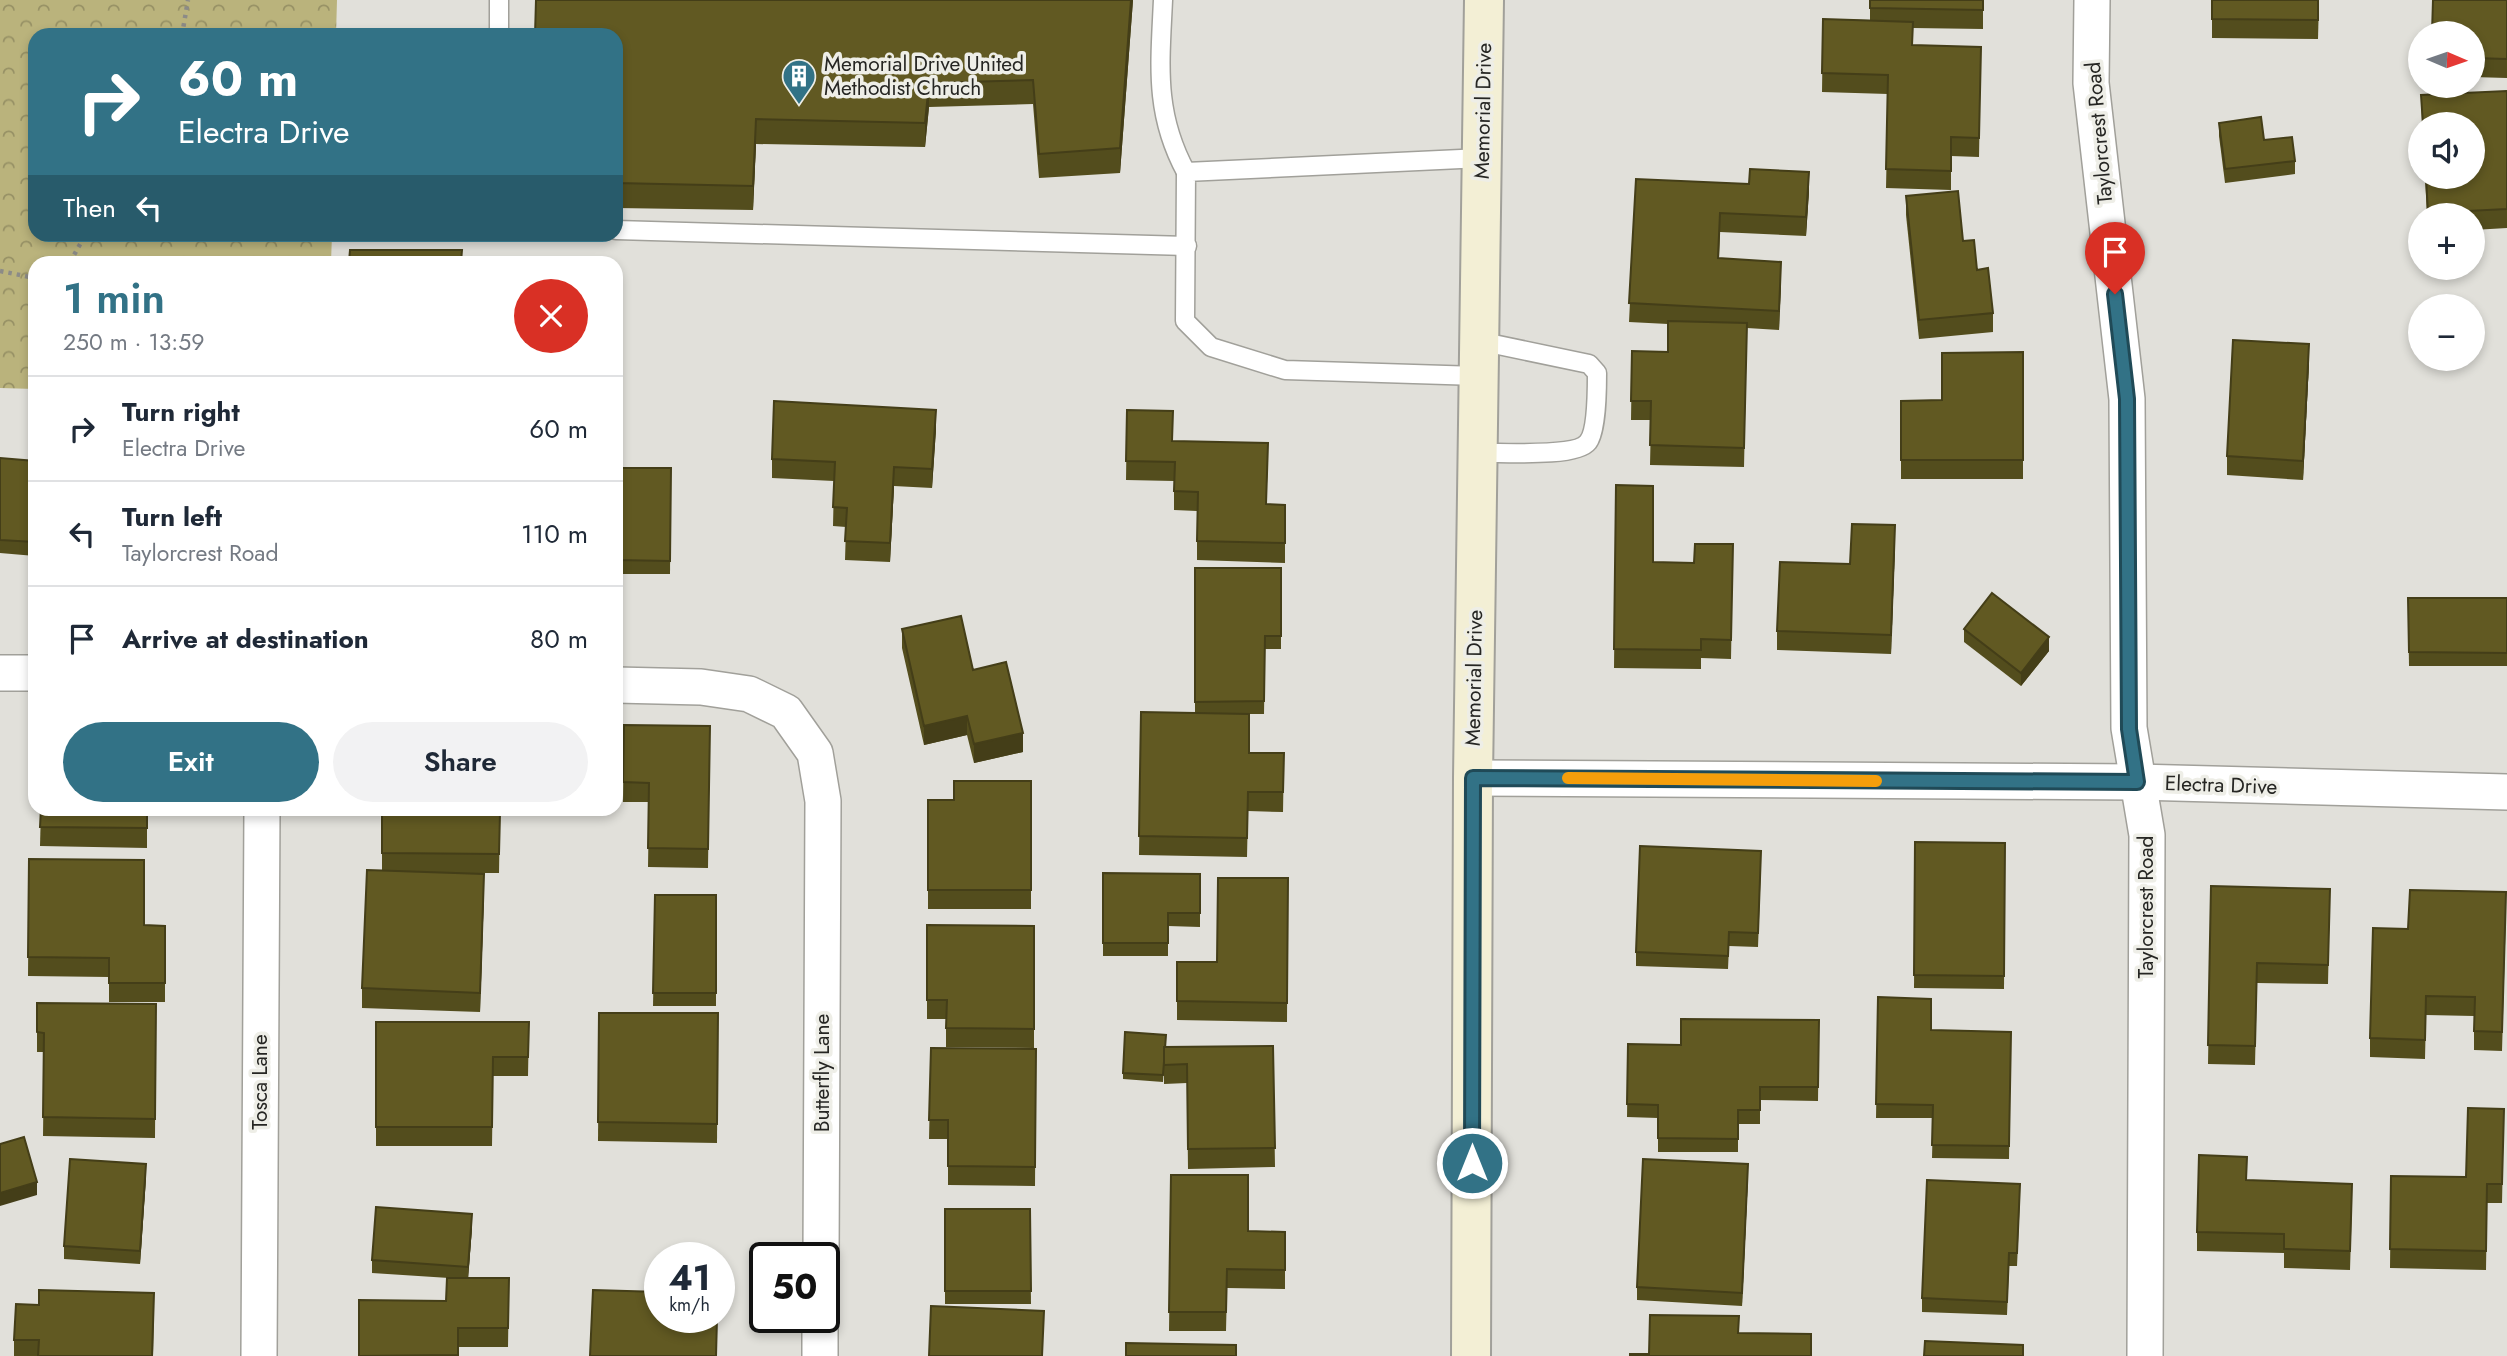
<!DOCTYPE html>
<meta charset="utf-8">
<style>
:root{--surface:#fff;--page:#f2f2f3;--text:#1f2937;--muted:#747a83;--line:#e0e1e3;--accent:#327286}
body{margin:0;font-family:Jost,sans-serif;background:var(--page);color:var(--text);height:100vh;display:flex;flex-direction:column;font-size:26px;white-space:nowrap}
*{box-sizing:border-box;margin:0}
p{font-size:23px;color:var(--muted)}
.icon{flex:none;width:38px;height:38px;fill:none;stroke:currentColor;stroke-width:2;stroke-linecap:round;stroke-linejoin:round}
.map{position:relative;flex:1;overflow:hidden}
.panel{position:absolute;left:28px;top:256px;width:595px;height:560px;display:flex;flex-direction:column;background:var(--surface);border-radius:21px;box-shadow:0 4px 10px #0003}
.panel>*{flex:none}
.hud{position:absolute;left:28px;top:28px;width:595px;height:214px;border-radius:21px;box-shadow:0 4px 10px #0003;background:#327286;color:#fff;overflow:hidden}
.needle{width:46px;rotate:92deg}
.controls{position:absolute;left:2408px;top:21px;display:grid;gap:14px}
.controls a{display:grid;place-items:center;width:77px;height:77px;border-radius:50%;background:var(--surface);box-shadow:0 4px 10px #0003;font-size:35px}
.speed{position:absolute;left:644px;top:1242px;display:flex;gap:14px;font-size:35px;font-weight:700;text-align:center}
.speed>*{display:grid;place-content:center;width:91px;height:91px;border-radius:50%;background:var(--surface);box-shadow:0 4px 10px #0003;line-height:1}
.speed small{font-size:18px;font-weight:400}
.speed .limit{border:4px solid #111;border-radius:10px;background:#fff;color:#111}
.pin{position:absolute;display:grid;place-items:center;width:60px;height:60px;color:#fff;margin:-72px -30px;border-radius:50% 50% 50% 0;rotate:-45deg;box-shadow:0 0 7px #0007}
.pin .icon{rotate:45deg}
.me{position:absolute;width:77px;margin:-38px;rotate:0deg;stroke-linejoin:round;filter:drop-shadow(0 0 5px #0008)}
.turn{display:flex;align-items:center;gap:24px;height:147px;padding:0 35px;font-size:32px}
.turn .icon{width:91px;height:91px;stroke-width:2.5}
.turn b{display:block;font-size:49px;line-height:60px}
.then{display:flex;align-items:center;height:66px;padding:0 35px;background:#0003;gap:14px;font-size:26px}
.round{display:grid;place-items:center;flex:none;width:74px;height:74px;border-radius:37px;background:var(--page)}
.summary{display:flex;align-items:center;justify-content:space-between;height:119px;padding:0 35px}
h1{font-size:42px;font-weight:600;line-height:52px;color:var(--accent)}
.primary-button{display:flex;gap:14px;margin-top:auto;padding:14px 35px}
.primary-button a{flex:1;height:80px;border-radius:42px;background:var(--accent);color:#fff;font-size:28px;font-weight:600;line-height:80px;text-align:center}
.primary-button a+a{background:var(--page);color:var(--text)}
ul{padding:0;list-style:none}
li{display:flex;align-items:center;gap:21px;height:105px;padding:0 35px;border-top:2px solid var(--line)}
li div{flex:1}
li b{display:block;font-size:26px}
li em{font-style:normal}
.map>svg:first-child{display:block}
.park{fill:url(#park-crowns)}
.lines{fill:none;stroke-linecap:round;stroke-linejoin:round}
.service-casing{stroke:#a1a09a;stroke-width:21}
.minor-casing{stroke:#a1a09a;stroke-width:38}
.secondary-casing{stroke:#a1a09a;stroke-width:42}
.path{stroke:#8c8b87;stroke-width:4.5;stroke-dasharray:3.5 5;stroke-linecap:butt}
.service{stroke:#fff;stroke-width:18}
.minor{stroke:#fff;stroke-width:35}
.secondary{stroke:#f3efd5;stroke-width:38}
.wall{fill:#534d1d}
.shaded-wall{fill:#443e18}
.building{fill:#615922;stroke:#443e18;stroke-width:2}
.route-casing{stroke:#204a57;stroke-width:18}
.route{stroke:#327286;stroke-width:12}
.slow{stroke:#f59e0b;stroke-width:12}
.labels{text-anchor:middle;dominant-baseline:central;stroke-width:7;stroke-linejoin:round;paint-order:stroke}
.poi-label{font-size:21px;fill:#262623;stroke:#eeeee7;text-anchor:start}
.street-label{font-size:21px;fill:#262623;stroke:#eeeee7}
</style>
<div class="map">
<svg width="2507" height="1356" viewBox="0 0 2507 1356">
<defs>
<pattern id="park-crowns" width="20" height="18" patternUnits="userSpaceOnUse" patternTransform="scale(1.75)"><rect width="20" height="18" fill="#bab37c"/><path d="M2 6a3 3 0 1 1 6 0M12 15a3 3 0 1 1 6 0" fill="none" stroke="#979165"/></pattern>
</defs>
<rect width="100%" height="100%" fill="#e1e0da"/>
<path class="park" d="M0,0H337L336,35H35V234L332,235L331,262H35V389L0,388Z"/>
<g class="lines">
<defs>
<g id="service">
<path d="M1163,0C1160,65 1154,113 1186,172"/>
<path d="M499,35V0"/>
<path d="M616,230L1187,246"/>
<path d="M1478,376L1285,370L1211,347L1185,321L1186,172L1482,158"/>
<path d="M1477,453C1498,452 1576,458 1588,442C1597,431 1597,388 1597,373L1589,364L1479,341"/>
</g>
<g id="minor">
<path d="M2092,0L2091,83L2127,399L2129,728L2147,835L2145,1356"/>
<path d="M0,673H35"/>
<path d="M616,685L701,687L749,694L786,712L815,753L823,801L821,1258"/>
<path d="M1473,778L2137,782L2507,792"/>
<path d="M259,1356L262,808"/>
<path d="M820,1356V1318"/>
</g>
<path id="secondary" d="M1471,1356L1473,778L1484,0"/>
</defs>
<use href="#service" class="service-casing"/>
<use href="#minor" class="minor-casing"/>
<use href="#secondary" class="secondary-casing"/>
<g class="path">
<path d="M182,35L188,0"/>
<path d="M70,262L86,234"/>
<path d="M0,271L35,278"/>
</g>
<use href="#service" class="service"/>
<use href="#minor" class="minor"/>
<use href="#secondary" class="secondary"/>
</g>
<g class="wall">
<path d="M536,0H1133L1120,173L1039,178L1033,104L929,107L925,147L756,144L753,210L616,208V35Z"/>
<path d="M1870,0H1983V29L1913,28V45L1981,47L1979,157L1951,156V190L1886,188L1888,94L1822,92L1823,19L1870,20Z"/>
<path d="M2212,0H2319L2318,39L2212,38Z"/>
<path d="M2507,0V78L2473,77V33Z"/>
<path d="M2507,91V228L2473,230V215H2427L2425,177H2473V124H2422L2421,95Z"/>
<path d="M2219,123L2264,140L2295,161V174L2225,183L2219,136Z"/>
<path d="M1636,179L1809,191L1806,236L1720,232L1719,258L1781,281L1779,330L1747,328L1744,467L1650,465L1651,420H1631L1632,351L1668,352V324L1629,322Z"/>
<path d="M1906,196L1963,241L1977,270L1993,313V332L1919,339L1906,215Z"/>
<path d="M2023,352V479H1901V401L1942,400Z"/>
<path d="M2309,363L2303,480L2227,475V456Z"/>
<path d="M1127,410L1173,441L1268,463L1266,504L1285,505V563L1197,560V511L1174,510V481L1126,480Z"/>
<path d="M936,429L932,488L894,486L890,562L845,560L846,527L833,526L834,481L772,478V459Z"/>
<path d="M0,458L35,461V556L0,553Z"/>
<path d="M616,468H671L670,574H616Z"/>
<path d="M1616,485L1653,562L1694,563L1733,544L1731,659L1701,658V669L1614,668Z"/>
<path d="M1895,545L1891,654L1777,650V631L1850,564Z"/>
<path d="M1195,568H1281V649H1265L1264,714H1249V753H1284L1283,812L1248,811L1247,857L1139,855L1141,712L1195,713Z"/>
<path d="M2408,598H2507V666H2409Z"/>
<path d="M902,629L973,670L1023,752L974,763L967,735L924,745L902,648Z"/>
<path d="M1964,629L2049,651L2021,686L1964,642Z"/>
<path d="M624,725L710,726L708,868L648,867L649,802H623Z"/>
<path d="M1031,781V909H928V800H954Z"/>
<path d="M41,808H147V848L40,846Z"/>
<path d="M382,808L500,813L499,873H453L484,893L480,1012L362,1008V988L382,871Z"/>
<path d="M1915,842L2005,843L2004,989L1914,988Z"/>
<path d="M29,859L144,925L165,926V1002H109V977L28,976Z"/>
<path d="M1761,865L1758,947L1729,946L1728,969L1636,966V952Z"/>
<path d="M1103,873L1200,874V927L1168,926V956H1103Z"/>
<path d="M1288,878L1287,1022L1177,1020V962H1217Z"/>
<path d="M2211,886L2330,889L2328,984L2257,983L2255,1065L2208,1064Z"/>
<path d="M655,895H716V1006H653Z"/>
<path d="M2506,911L2502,1051L2474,1050V1016L2426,1015L2425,1059L2370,1057V1038L2408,929Z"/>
<path d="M927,925L1034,926V1048L946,1047V1019H927Z"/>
<path d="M1878,997L1931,1030L2011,1032L2009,1159L1932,1158L1933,1118H1876Z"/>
<path d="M37,1003L156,1004L155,1138L43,1136L44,1052H37Z"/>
<path d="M599,1013H718L717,1143L598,1141Z"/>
<path d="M1819,1020L1818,1101L1760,1100V1124H1738V1152H1658V1118L1627,1117L1628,1044L1681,1045Z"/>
<path d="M376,1022H529L528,1076H493L492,1146H376Z"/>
<path d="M1273,1046L1275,1167L1188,1169L1187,1083L1164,1084V1063L1163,1082L1123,1079V1073L1165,1047Z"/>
<path d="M931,1048L1036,1049L1035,1186L948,1185V1139H929Z"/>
<path d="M2504,1109L2502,1203H2487L2486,1270L2390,1268L2391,1176L2466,1177Z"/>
<path d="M1171,1175L1248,1231L1285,1232V1289L1227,1288L1226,1331H1169Z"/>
<path d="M146,1177L140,1264L64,1259V1246Z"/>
<path d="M1748,1177L1742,1306L1637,1300V1287Z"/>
<path d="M2246,1181L2352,1203L2350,1270L2284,1268V1253L2197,1251V1232Z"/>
<path d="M2020,1198L2017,1266H2009L2007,1315L1922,1312V1298Z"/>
<path d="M945,1209H1030L1031,1304H945Z"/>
<path d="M472,1228L468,1278H509L508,1347H458V1356H359L446,1301L449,1278L372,1273V1260Z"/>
<path d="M154,1312L153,1356H14V1340Z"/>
</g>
<g class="shaded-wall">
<path d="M1131,0H1133L1120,173V148Z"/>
<path d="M929,83V107L925,147V123Z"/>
<path d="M756,119V144L753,210V186Z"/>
<path d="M1809,172V191L1806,236V217Z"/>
<path d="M1781,262V281L1779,330V311Z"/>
<path d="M2309,344V363L2303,480V461Z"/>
<path d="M936,410V429L932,488V469Z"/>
<path d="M894,467V486L890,562V543Z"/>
<path d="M1895,525V545L1891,654V635Z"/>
<path d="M2049,637V651L2021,686V673Z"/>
<path d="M967,716V735L924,745V726Z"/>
<path d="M1023,733V752L974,763V744Z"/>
<path d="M484,874V893L480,1012V993Z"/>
<path d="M146,1164V1177L140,1264V1251Z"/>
<path d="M1748,1164V1177L1742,1306V1293Z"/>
<path d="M37,1182V1195L0,1206V1193Z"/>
<path d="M472,1214V1228L468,1280V1267Z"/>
</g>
<g class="building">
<path d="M536,0H1131L1120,148L1039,154L1033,80L929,83L925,123L756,119L753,186L616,183V35H535Z"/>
<path d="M1870,0H1983V10L1870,8Z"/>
<path d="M2212,0H2318V20L2212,19Z"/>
<path d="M2433,0H2507V59L2473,58V33H2432Z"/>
<path d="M1823,19L1913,22L1912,45L1981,47L1979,138L1951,137V171L1886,169L1888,75L1822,73Z"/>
<path d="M2507,91V209L2428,213L2426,177H2473V124H2423L2421,95Z"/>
<path d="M2261,117L2264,140L2292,137L2295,161L2225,169L2219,123Z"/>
<path d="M1750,169L1809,172L1806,217L1720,213L1718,258L1781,262L1779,311L1629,303L1636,179L1749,184Z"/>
<path d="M1958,191L1963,241L1974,240L1977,270L1988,268L1993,313L1919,320L1906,196Z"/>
<path d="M350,250H462L461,262H349Z"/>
<path d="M1668,321L1747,323L1744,448L1650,445L1651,401H1631L1632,351L1668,352Z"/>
<path d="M2233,340L2309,344L2303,461L2227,456Z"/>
<path d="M2023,352V460H1901V401L1942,400V353Z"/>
<path d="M774,401L936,410L932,469L894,467L890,543L845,541L847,508L833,507L835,462L772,459Z"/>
<path d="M1127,410L1173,411L1172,441L1268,443L1266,504L1285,505V543L1197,541L1198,492L1174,491L1175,462L1126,461Z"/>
<path d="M0,458L35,461V542L0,540Z"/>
<path d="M616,468H671L670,561L616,560Z"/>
<path d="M1616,485L1653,486V562L1694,563L1695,544H1733L1731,640L1701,639V650L1614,649Z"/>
<path d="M1852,524L1895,525L1891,635L1777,631L1780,562L1850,564Z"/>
<path d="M1195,568H1281V636H1265L1264,701L1195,702Z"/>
<path d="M1992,593L2049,637L2021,673L1964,629Z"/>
<path d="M2408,598H2507V653L2409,652Z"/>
<path d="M961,616L973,670L1006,662L1023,733L974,744L967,716L924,726L902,629Z"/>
<path d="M1141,712L1249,714V753H1284L1283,792H1248L1247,838L1139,836Z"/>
<path d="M624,725L710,726L708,849L648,848L649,783L623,782Z"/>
<path d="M954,781H1031V890H928V800H954Z"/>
<path d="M41,808H147V828L40,827Z"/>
<path d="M382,808H468V812L500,813L499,854L382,853Z"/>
<path d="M1915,842L2005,843L2004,976L1914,975Z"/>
<path d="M1640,846L1761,851L1758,933L1729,932L1728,956L1636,952Z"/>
<path d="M29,859L144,860V925L165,926V983H109V958L28,957Z"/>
<path d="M367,870L484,874L480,993L362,988Z"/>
<path d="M1103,873L1200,874V913H1168V943H1103Z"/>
<path d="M1218,878H1288L1287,1003L1177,1001V962H1217Z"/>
<path d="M2211,886L2330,889L2328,965L2257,963L2255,1046L2208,1045Z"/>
<path d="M2410,890L2506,892L2502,1032L2474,1031L2475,997L2426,996L2425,1040L2370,1038L2373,928L2408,929Z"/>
<path d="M655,895H716V993H653Z"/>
<path d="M927,925L1034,926V1029L946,1028L947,1000H927Z"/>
<path d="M1878,997L1931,999V1030L2011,1032L2009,1146L1932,1145L1933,1105L1876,1104Z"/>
<path d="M37,1003L156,1004L155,1119L43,1117L44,1033L37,1032Z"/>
<path d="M599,1013H718L717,1124L598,1122Z"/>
<path d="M1681,1019L1819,1020L1818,1087H1760V1110H1738V1139L1658,1138V1105L1627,1104L1628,1044L1681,1045Z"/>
<path d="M376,1022H529L528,1057H493L492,1127H376Z"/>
<path d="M1125,1032L1166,1035L1163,1075L1123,1073Z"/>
<path d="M1273,1046L1275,1148L1188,1149L1187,1064L1164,1065V1047Z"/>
<path d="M931,1048L1036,1049L1035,1167L948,1166V1120H929Z"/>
<path d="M2468,1108L2504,1109L2502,1184H2487L2486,1251L2390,1249L2391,1176L2466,1177Z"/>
<path d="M24,1137L37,1182L0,1193V1144Z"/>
<path d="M2199,1155L2247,1157L2246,1180L2352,1184L2350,1251L2284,1249V1234L2197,1232Z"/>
<path d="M70,1159L146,1164L140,1251L64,1246Z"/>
<path d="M1643,1159L1748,1164L1742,1293L1637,1287Z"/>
<path d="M1171,1175H1248V1231L1285,1232V1270L1227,1269L1226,1312H1169Z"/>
<path d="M1927,1180L2020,1184L2017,1253H2009L2007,1302L1922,1298Z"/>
<path d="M376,1207L472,1214L468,1267L372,1260Z"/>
<path d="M945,1209H1030L1031,1291H945Z"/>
<path d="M447,1278H509L508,1328H458V1355L359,1356V1300L446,1301Z"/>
<path d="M39,1290L154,1293L152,1356H38L39,1340H14L16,1304L39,1305Z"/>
<path d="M593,1290L660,1292V1318H717L716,1356H590Z"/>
<path d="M931,1306L1044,1311L1042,1356H929Z"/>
<path d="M1650,1315L1739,1316L1738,1333L1811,1334V1356H1630V1354H1649Z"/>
<path d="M1925,1341L2023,1345V1356H1924Z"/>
<path d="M1126,1343L1236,1345V1356H1126Z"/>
</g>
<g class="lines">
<defs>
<path id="route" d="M1472,1163L1473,778L2137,782L2129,729L2127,399L2115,294"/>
</defs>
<use href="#route" class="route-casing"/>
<use href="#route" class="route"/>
<path class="slow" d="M1568,778L1876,781"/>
</g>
<defs>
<symbol id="building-pin" viewBox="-11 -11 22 30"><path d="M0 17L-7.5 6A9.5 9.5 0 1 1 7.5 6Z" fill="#327286" stroke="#eeeee7"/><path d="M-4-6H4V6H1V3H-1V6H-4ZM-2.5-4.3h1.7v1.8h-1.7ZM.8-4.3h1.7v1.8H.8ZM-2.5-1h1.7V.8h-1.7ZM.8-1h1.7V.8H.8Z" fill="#fff"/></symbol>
</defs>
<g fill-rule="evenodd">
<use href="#building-pin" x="780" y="57" width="38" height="52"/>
</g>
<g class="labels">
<g class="poi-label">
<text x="824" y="64">Memorial Drive United<tspan x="824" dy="24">Methodist Chruch</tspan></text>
</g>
<g class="street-label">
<text transform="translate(1483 111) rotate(-89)">Memorial Drive</text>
<text transform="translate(2099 133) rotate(-95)">Taylorcrest Road</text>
<text transform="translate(1474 678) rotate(-89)">Memorial Drive</text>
<text transform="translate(2221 785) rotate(2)">Electra Drive</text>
<text transform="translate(2146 907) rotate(-90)">Taylorcrest Road</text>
<text transform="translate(822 1073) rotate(-90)">Butterfly Lane</text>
<text transform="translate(260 1082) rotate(-90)">Tosca Lane</text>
</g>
</g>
</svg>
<div class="controls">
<a><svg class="needle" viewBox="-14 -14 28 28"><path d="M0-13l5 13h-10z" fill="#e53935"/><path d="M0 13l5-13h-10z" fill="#747a83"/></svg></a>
<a><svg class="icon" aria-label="sound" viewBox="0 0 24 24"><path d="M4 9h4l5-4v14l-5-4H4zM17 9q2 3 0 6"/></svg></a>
<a>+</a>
<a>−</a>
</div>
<div class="speed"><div>41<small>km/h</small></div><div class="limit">50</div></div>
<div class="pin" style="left:2115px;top:294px;background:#d93025"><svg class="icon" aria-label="arrive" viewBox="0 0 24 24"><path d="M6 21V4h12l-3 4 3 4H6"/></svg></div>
<svg class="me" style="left:1472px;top:1163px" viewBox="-20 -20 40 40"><circle r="17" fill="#327286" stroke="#fff" stroke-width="3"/><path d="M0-11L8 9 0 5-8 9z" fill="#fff"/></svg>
<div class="hud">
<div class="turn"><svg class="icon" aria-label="right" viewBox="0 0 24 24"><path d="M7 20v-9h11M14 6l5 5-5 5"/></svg><div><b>60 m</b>Electra Drive</div></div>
<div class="then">Then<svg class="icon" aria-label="left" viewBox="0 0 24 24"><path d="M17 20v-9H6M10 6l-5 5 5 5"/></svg></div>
</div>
<section class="panel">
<div class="summary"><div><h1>1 min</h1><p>250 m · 13:59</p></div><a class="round" style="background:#d93025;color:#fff"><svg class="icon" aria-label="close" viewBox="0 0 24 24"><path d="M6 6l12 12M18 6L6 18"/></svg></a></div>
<ul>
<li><svg class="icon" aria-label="right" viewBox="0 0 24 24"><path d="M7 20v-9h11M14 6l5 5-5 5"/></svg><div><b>Turn right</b><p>Electra Drive</p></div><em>60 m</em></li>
<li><svg class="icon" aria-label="left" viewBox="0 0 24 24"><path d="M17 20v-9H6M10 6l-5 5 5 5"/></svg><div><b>Turn left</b><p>Taylorcrest Road</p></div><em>110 m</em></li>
<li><svg class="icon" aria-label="arrive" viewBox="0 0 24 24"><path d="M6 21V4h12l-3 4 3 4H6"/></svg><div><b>Arrive at destination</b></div><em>80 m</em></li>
</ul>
<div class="primary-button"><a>Exit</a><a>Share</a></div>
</section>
</div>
